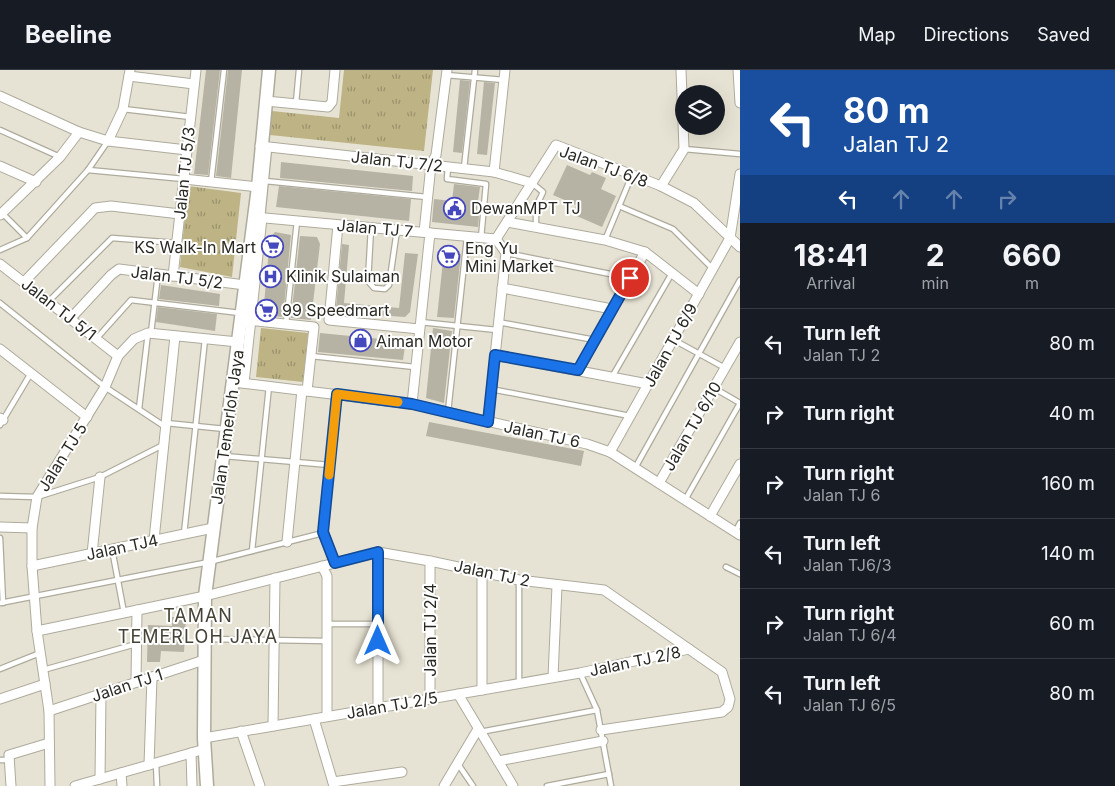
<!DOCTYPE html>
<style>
:root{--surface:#171b24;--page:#242831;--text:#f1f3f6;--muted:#9ea1a6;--line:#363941}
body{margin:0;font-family:Inter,sans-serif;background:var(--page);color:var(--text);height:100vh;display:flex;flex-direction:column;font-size:19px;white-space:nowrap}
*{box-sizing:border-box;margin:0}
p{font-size:16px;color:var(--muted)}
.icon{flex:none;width:28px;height:28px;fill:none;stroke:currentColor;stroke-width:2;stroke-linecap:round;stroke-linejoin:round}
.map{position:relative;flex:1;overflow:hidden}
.panel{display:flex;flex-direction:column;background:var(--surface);width:375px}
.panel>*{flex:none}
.guide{background:#1a4fa0;color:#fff;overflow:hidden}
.fabs{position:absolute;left:675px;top:15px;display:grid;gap:10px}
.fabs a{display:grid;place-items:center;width:50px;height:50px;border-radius:50%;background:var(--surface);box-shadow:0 5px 20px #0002;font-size:25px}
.pin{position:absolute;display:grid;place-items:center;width:42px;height:42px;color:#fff;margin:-21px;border:2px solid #fff;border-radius:50%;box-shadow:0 1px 5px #0007}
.me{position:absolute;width:55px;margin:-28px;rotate:0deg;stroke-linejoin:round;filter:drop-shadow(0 0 4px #0008)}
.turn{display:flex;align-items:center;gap:18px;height:105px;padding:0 20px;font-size:22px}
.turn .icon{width:65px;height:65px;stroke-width:2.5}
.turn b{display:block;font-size:35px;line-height:42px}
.lanes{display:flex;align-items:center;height:48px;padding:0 20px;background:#0003;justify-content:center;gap:25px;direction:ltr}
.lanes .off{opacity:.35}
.eta{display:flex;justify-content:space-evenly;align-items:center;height:85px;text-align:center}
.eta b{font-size:30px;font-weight:700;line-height:35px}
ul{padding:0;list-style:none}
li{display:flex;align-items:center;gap:15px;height:70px;padding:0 20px;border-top:1px solid var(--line)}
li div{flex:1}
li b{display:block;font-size:19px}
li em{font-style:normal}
header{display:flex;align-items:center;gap:30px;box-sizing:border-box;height:70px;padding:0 25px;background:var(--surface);border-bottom:1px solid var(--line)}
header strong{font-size:24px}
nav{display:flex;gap:28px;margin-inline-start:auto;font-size:18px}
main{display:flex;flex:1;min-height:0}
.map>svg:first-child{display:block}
.grass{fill:url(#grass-tufts)}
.garden{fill:#bdb384}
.building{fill:#b6b3a4}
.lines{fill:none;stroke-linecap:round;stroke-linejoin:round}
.lane-casing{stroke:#aeab9d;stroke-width:7}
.street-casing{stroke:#aeab9d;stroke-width:11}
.secondary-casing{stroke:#aeab9d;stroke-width:15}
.lane{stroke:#fff;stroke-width:4.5}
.street{stroke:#fff;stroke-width:9}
.secondary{stroke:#fff;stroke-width:12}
.route-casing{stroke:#114b97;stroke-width:12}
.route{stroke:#1a73e8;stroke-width:9}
.slow{stroke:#f59e0b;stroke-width:9}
.labels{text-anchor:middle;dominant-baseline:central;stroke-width:4;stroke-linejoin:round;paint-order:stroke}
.street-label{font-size:16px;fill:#292822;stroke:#fff}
.poi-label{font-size:16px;fill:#292822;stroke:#fff;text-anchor:start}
.neighbourhood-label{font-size:18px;letter-spacing:1px;fill:#454236;stroke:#fff}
</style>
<header>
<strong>Beeline</strong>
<nav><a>Map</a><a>Directions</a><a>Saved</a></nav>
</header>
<main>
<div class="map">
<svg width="740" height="716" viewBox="0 0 740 716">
<defs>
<pattern id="grass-tufts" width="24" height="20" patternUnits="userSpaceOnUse" patternTransform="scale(1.25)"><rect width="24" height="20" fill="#bdb384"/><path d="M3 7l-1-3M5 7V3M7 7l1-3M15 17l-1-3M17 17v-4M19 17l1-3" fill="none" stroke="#9a926c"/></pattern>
</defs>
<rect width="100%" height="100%" fill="#e7e3d4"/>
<g class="grass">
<path d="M344,0H433L424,81L270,65L272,41L339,48Z"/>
<path d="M188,116L241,123L232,207L180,197Z"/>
<path d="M261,258L308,263L303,312L256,307Z"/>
</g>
<path class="garden" d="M405,48L422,50L419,79L402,77Z"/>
<g class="building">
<path d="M206,0H220L208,105L194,104Z"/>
<path d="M228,0H242L231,108L216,106Z"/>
<path d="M460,10L470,11L462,83L453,82Z"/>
<path d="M484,12L495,13L487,85L477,84Z"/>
<path d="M281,92L413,106L412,121L280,108Z"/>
<path d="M567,95L590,105L592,102L606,108L601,119L616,126L602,157L572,144L576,135L553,125Z"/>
<path d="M454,114L480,117L476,146H479L478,157L432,152L434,129L452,131Z"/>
<path d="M279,116L411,129L409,151L276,137Z"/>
<path d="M275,162L291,165L283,247L263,245L270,168Z"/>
<path d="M300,166L317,167L320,174L311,250L291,248Z"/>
<path d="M342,174L349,175L344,233L399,238L405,183L418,184L410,242L405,247L347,243L336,238Z"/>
<path d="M444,182L461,184L454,248L437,247Z"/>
<path d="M161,215L220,224L219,236L159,229Z"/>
<path d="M158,237L217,244L215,261L156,252Z"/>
<path d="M433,258L452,261L444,333L426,328Z"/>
<path d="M320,263L402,271L405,276L403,290L318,282Z"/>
<path d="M429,352L584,381L581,396L426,366Z"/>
<path d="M172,547H186L184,582L161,581L160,592H147L148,555L172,556Z"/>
</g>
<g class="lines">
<defs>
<g id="lane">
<path d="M446,5L504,10"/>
<path d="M296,33L299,0"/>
<path d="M123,39L191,47"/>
<path d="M0,60L60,87"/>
<path d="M684,79L740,84"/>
<path d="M448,97L447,109L486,114L481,168"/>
<path d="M464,98L475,0"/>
<path d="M88,100L184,109"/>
<path d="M265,111L427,127"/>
<path d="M211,112L224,0"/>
<path d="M532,113L543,122L536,137V157"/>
<path d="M619,136L673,159L713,199"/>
<path d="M3,144L27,168"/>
<path d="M262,148L269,78"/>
<path d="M371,158L368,211L374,218L385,219L389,215L397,160"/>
<path d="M605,170L632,105"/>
<path d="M0,180L27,168L88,100L108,71"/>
<path d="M506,183L630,208"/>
<path d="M49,231L112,168L177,173"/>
<path d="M0,233L105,317L164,356"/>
<path d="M420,252L497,260"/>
<path d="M498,252L595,270"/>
<path d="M286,254L297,151"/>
<path d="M151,263L158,204"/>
<path d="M97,268L131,230L240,243"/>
<path d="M674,270L725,298"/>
<path d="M311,286L415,297"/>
<path d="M612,307L672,203"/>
<path d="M714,318L740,333"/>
<path d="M491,319L630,346"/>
<path d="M139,339L148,263"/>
<path d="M448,342L467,167"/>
<path d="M166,353L225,359"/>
<path d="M0,355L31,303"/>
<path d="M224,386L330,395"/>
<path d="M635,398L740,210"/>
<path d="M0,426L37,427L100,407L163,375"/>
<path d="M685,430L740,333"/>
<path d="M735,462L740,453"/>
<path d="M323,463L337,325"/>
<path d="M184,464L205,269"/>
<path d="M0,468L3,533"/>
<path d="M112,479L124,543"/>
<path d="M252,481L269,316"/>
<path d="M726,497L740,504"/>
<path d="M0,533L209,492L323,463L335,493"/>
<path d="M327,554H378"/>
<path d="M206,569L327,571"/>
<path d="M0,599L40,583"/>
<path d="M43,600L136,574"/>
<path d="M580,603L597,640L611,716"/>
<path d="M519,613V510"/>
<path d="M480,662L597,640"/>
<path d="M0,690H10"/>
<path d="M156,693L157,716"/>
<path d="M458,694L473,716"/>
<path d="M547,716L609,704"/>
</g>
<g id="street">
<path d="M738,0L740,33"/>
<path d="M129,6L194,14"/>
<path d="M0,26L79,62L108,71L187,80"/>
<path d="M266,31L328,37L332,32L335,0"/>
<path d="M108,71L123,39L130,0"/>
<path d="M260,76L494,102L532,113"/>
<path d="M0,96L36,112"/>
<path d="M494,102L505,0"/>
<path d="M184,109L258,117"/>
<path d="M661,116L684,79L681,0"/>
<path d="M0,145L60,87L79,62"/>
<path d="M254,147L496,169"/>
<path d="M507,152L605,170L645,182L699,224"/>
<path d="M338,155L329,250L419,259"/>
<path d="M424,162L431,95L436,85L447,0"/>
<path d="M496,169L556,75L661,116L694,133L740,177"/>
<path d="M0,194L118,286"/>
<path d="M173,206L196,0"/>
<path d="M24,212L95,138L111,136L180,144"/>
<path d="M502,218L612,239"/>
<path d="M71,248L111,205L119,199L245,215"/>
<path d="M246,250L314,257L307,321"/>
<path d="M0,279L87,347"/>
<path d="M495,285L648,314"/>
<path d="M578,300L645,182"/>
<path d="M233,312L412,334L587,374L610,382L740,465"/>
<path d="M244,313L262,148"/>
<path d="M412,334L430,163"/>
<path d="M0,348L3,350"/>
<path d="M488,352L506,183L496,169"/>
<path d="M610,382L730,168L740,104"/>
<path d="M659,413L740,272"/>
<path d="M710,446L740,394"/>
<path d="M0,457L32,458"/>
<path d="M154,470L175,266"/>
<path d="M287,472L302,320"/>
<path d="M378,482V637"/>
<path d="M92,484L100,407"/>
<path d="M430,491V629"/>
<path d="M32,496L213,458"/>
<path d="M322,496L327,506V646"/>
<path d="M37,561L205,526L378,482L430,491L519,510L604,520L722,602L730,629L728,637L722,642L601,660"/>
<path d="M553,607L557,516"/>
<path d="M136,612L137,540"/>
<path d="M482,620V502"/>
<path d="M458,624L513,716"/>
<path d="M0,629L45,614"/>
<path d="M49,641L204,590"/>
<path d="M314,649L334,716"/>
<path d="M273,656L275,508"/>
<path d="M241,661L260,716"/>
<path d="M204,668L580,603L689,579"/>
<path d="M191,683L192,716"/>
<path d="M498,691L603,671"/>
<path d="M149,695L152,607"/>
<path d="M121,703L122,716"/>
<path d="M100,709L101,624"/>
<path d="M333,712L402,702"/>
<path d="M11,716L9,685L49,673"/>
<path d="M50,716L49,641L37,561L32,496V458L37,427L105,317L118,286L134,269L148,263L238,272"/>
<path d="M75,716L205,679"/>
<path d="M444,716L478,659"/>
</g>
<path id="secondary" d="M207,716L204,668L205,526L258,117L269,0"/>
</defs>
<use href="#lane" class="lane-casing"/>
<use href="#street" class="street-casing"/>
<use href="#secondary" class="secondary-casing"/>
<use href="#lane" class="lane"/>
<use href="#street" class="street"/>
<use href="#secondary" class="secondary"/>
</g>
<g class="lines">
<defs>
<path id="route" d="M378,571V482L335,493L323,462L337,324L412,334L488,352L495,285L578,300L630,208"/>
</defs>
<use href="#route" class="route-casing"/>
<use href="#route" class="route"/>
<path class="slow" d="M329,405L337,324L398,332"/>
</g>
<defs>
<symbol id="civic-ring" viewBox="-11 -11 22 22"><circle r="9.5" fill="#fff" stroke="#4648bd" stroke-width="1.5"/><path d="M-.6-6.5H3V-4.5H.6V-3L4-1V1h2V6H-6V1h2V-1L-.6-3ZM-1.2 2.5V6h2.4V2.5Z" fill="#4648bd"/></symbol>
<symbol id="supermarket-ring" viewBox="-11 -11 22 22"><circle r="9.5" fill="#fff" stroke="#4648bd" stroke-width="1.5"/><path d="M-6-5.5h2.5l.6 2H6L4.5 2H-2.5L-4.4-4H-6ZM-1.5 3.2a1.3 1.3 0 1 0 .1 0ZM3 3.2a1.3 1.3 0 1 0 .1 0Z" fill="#4648bd"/></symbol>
<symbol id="hospital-ring" viewBox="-11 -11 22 22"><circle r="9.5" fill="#fff" stroke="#4648bd" stroke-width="1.5"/><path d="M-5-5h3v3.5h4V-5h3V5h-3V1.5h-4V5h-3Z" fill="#4648bd"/></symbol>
<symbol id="shop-ring" viewBox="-11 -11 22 22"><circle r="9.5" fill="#fff" stroke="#4648bd" stroke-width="1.5"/><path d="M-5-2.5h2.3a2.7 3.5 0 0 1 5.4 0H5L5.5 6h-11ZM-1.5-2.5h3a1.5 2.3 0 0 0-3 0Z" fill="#4648bd"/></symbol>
</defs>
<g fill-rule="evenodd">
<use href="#civic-ring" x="442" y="126" width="25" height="25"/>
<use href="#supermarket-ring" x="260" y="164" width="25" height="25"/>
<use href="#supermarket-ring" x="436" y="174" width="25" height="25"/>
<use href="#hospital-ring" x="258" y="194" width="25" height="25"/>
<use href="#supermarket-ring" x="254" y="228" width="25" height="25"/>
<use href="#shop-ring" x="348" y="258" width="25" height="25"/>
</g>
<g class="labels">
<g class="street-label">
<text transform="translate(397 91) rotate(6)">Jalan TJ 7/2</text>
<text transform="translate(604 96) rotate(20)">Jalan TJ 6/8</text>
<text transform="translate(184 103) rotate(-84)">Jalan TJ 5/3</text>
<text transform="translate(375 158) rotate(5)">Jalan TJ 7</text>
<text transform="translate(177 207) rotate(7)">Jalan TJ 5/2</text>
<text transform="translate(59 239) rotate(38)">Jalan TJ 5/1</text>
<text transform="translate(670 275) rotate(-61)">Jalan TJ 6/9</text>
<text transform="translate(692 356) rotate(-60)">Jalan TJ 6/10</text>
<text transform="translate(227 357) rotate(-82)">Jalan Temerloh Jaya</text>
<text transform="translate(542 364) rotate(12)">Jalan TJ 6</text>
<text transform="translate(62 387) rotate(-58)">Jalan TJ 5</text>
<text transform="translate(122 477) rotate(-12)">Jalan TJ4</text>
<text transform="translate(492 503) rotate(12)">Jalan TJ 2</text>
<text transform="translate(430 560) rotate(-90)">Jalan TJ 2/4</text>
<text transform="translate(635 591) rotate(-12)">Jalan TJ 2/8</text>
<text transform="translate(127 615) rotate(-18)">Jalan TJ 1</text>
<text transform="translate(392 635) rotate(-10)">Jalan TJ 2/5</text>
</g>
<g class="poi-label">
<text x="471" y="138">DewanMPT TJ</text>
<text x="256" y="177" text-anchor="end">KS Walk-In Mart</text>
<text x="465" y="178">Eng Yu<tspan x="465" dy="18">Mini Market</tspan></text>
<text x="286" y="206">Klinik Sulaiman</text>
<text x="282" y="240">99 Speedmart</text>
<text x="376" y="271">Aiman Motor</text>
</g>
<g class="neighbourhood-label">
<text x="198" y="545">TAMAN<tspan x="198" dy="21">TEMERLOH JAYA</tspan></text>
</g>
</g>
</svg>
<div class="fabs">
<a><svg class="icon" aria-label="layers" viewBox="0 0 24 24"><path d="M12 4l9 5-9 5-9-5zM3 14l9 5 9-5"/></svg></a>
</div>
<div class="pin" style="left:630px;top:208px;background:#d93025"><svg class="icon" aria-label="arrive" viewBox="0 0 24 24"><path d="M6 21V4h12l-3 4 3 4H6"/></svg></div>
<svg class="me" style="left:378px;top:571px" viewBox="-20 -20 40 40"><path d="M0-17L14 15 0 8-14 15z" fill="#1a73e8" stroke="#fff" stroke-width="4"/></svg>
</div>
<section class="panel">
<div class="guide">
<div class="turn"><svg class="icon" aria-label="left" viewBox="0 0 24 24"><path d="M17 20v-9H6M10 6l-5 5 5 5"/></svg><div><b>80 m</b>Jalan TJ 2</div></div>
<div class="lanes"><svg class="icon" aria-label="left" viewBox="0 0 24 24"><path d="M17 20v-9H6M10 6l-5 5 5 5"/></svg><svg class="icon off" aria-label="ahead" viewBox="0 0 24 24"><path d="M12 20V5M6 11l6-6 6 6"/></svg><svg class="icon off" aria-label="ahead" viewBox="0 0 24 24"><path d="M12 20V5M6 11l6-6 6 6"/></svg><svg class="icon off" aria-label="right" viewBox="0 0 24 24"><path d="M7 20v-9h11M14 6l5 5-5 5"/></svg></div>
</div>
<div class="eta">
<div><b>18:41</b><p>Arrival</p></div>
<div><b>2</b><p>min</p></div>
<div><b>660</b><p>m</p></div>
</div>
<ul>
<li><svg class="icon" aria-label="left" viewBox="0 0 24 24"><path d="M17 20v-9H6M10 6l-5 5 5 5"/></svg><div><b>Turn left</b><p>Jalan TJ 2</p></div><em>80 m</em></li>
<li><svg class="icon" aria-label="right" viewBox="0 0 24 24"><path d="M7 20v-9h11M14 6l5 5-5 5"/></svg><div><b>Turn right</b></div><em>40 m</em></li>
<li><svg class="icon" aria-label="right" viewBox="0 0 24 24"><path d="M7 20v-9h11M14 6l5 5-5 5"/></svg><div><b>Turn right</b><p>Jalan TJ 6</p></div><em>160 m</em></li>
<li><svg class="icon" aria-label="left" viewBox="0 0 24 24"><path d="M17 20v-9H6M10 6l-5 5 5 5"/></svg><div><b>Turn left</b><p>Jalan TJ6/3</p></div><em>140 m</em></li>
<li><svg class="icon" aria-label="right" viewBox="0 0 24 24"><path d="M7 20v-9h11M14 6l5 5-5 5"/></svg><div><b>Turn right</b><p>Jalan TJ 6/4</p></div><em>60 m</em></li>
<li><svg class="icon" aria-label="left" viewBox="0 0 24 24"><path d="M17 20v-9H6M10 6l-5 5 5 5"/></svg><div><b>Turn left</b><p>Jalan TJ 6/5</p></div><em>80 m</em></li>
</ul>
</section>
</main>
